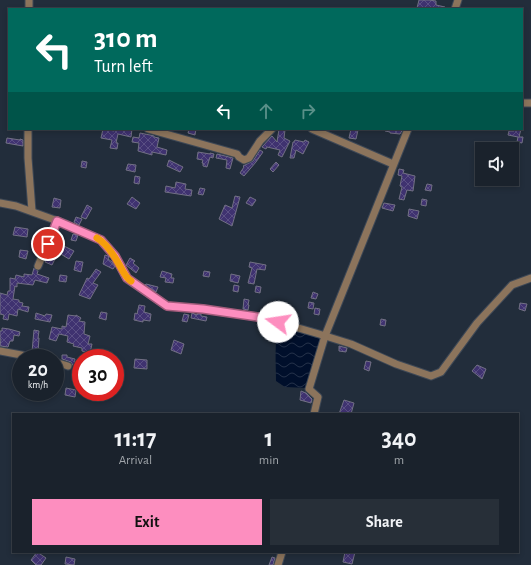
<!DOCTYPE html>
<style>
:root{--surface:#1a222c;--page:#272f38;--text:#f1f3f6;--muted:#9fa4a9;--line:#383f48;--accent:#fd8ebf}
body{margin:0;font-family:"Alegreya Sans",sans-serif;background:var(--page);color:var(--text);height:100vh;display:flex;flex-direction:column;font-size:15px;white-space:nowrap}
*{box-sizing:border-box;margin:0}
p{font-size:13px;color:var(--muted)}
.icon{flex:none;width:22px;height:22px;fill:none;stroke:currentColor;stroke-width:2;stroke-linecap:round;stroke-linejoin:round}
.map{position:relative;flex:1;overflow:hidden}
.sheet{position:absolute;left:12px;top:413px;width:507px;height:140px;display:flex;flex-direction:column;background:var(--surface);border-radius:0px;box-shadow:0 2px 6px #0003,0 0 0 1px var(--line)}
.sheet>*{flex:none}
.banner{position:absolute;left:8px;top:8px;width:515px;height:122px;border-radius:0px;box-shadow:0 2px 6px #0003,0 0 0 1px var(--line);background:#00695c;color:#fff;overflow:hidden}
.fabs{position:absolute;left:475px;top:142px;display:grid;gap:8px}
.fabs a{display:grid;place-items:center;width:44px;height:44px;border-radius:0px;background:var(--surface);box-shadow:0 2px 6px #0003,0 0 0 1px var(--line);font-size:20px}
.speed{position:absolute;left:12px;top:349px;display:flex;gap:8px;font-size:20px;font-weight:700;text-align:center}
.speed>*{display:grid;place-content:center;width:52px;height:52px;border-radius:50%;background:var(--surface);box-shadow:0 2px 6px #0003,0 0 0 1px var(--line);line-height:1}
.speed small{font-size:10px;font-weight:400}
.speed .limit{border:6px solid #d22;background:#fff;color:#111}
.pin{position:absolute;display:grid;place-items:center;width:34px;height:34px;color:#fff;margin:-17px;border:2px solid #fff;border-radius:50%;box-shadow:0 1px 4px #0007}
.me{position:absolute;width:44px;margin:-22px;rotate:284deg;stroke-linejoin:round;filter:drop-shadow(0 0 3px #0008)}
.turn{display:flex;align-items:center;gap:14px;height:84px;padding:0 20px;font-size:18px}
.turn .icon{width:52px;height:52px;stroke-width:2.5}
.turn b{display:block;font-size:28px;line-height:34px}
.lanes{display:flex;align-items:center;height:38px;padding:0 20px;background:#0003;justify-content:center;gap:20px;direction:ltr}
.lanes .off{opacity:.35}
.eta{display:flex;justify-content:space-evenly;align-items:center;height:68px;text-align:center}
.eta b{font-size:24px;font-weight:600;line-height:28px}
.button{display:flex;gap:8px;margin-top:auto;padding:8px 20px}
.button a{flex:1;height:46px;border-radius:0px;background:var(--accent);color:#111;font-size:16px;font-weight:600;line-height:46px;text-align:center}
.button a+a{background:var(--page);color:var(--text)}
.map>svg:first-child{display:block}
.water{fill:url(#water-waves)}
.building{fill:url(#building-cross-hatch);stroke:#727084}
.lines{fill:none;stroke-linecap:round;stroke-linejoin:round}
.minor-casing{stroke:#3e4856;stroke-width:9}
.minor{stroke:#8c745c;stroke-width:7}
.route-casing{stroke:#a45c7c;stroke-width:10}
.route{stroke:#fd8ebf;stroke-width:7}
.slow{stroke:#f59e0b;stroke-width:7}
</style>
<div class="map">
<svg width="531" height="565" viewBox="0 0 531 565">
<defs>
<pattern id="water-waves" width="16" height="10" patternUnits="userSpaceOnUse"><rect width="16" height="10" fill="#000f2b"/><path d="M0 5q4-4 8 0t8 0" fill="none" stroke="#243149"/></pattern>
<pattern id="building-cross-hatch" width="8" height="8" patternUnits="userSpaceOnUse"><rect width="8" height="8" fill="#3f3270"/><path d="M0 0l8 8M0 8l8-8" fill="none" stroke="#5a4f84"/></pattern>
</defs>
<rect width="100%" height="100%" fill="#222d3b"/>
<path class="water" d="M279,324L310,334L322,339L307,388L285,387L276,381C276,362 274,342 279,324Z"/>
<g class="building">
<path d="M419,0H429L436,1V5L445,7V9H424L417,8Z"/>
<path d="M103,129L114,131V129H132L131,137L118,134L116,143H118L117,149L110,148L112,140L101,138Z"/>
<path d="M189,129H196L195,135L188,133Z"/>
<path d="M279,129L285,130L284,138L290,141L282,157L278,155L280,150L267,147L266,149L262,147L272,136L277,142Z"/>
<path d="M351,129L358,130L356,139L349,138Z"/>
<path d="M385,129H403L400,134L390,133V132L385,131Z"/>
<path d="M514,129H521L519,137H523L522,143L517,142L518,137L508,135L509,131H514Z"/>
<path d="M140,133L150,135L154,136V137L159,138L157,147L167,150L166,155L152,152V155L138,151L139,143L132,142L133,137L139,138Z"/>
<path d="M7,138L20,140V139L23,140V146L6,143Z"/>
<path d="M295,140L304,142L305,140L309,142L303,154L296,150L294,158H290L293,142H294Z"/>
<path d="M260,150L263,152L256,162L244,176L240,173L244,167L243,166L253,161Z"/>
<path d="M198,152L210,154V153L214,154L213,158L210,157L207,167L203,166V163H202L203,160L197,159Z"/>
<path d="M217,154L233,158L230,169L226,168L227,160L216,158Z"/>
<path d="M169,160L183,167L180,172L167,166Z"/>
<path d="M82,161L87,162L86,168L81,167Z"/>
<path d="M276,162L279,165L273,172L270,169Z"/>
<path d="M128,164L136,165L135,172L126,170Z"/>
<path d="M399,169L404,170L403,173L415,176L413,191L407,190L404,200L399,199L402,187L400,186L402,176L398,175Z"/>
<path d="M135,176L140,177L139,184L134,183Z"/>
<path d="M176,182L186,184L185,189L192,190L191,196L165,192L166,186L175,188Z"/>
<path d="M427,184L432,185L431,191L425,190Z"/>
<path d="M200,188L205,189L203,195L198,194Z"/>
<path d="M235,196L240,197L232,226L219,219L225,205L232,208Z"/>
<path d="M132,197L140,203L136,209L127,204Z"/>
<path d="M250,197L256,200L252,206L246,203Z"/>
<path d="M54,198L61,200L60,208L52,207Z"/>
<path d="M422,199L427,200L426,206L421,205Z"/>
<path d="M384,203L395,205L393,211L382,208Z"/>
<path d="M87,205L92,208L86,219L81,217Z"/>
<path d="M409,209L419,211L417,219L408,216Z"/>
<path d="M76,217L82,219L79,225L74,222Z"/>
<path d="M15,227L28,229L27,237L13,235Z"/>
<path d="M73,234L78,235L76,241L71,240Z"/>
<path d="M55,239L63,243L62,245L74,251L69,259L59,253L56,259H55L52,265L45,262L52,248H51Z"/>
<path d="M20,250L28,251L26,259L19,257Z"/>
<path d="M105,255L108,256L109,257L108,259L112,262L115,266L113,269L103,264Z"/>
<path d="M130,258L135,261L133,263L139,268L136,273L126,265Z"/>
<path d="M76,261L83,262L81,272L74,270Z"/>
<path d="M250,262L266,265L265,270L257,269L254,284L248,283L252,268L249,267Z"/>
<path d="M34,268L38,271L37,274L49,278L47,283L35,280L33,285L17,283V287L15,286L13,299L19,300V302L23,303L22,306L29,307L28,312L18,309L17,316L9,314L8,320L3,319L4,315L0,314V293L7,295L8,291H10V278L15,279L16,275L24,277V274L32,275Z"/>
<path d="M96,269L101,272L93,283L98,285L90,299L79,295L87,278L89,279Z"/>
<path d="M162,271L172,274L171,278H174L173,283L165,282L166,278L160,277Z"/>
<path d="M204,271L210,272L209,277L203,276Z"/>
<path d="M231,274L240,276L238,283L230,281Z"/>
<path d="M60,275L67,276L66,282L59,281Z"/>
<path d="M146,284L158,287L156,292L145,285Z"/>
<path d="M234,285L239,286L238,292L233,291Z"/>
<path d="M256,286L261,287L260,293L255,292Z"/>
<path d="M313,292L318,294L316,299L311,298Z"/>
<path d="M244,299L249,300L248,305H249L248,310L243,309Z"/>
<path d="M309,302L314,303L313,309L308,308Z"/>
<path d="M520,303L527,304L525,311L519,309Z"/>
<path d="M139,305L145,306L144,312L151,314L150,321L143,320V322L134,320L135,313L137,314Z"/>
<path d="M315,308L320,309L319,315L314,314Z"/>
<path d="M101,312L107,313L106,320L99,318Z"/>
<path d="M36,313L45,316L46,314L52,315L50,322L35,319Z"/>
<path d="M192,313L197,315V314H201V316L207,317L206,321L191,318Z"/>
<path d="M184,314L189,315L187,322L182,321Z"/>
<path d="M68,315L76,316V315L81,318L79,321L85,322L84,334L90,336L88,344H92L90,353L82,351V348L73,346L74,344L67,342L68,336L59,334L56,341L49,339L52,327L62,329V326L66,327Z"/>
<path d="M381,319L386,320L385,326L380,325Z"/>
<path d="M2,328L9,329L20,332L19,336L14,335L13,341H10L8,347L0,346L1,339H0V331H2Z"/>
<path d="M34,330L39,331L38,338H39L38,352L47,355V357H42L40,354L32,352Z"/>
<path d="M174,340L184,344L181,354L171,350Z"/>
<path d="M339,346L347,348L346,352L339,351Z"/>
<path d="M62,355H67V357L75,359L74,367L71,362L62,359Z"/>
<path d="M135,359L147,360V369L134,368Z"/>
<path d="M366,361L371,362L369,371L364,369Z"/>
<path d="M477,365L486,369L482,379L472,371Z"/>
<path d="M66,388L76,390L75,397L65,395Z"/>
<path d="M301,391L306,393L312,399L311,403L300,400Z"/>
<path d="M344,400L354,403L351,414H339Z"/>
<path d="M37,552L46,558L41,565H36L31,560Z"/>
<path d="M345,552H355L352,564L343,562Z"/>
<path d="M66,557L75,559L74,565L65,564Z"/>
<path d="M272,557L275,558L273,565H269Z"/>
</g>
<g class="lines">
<defs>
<g id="minor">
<path d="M29,9V0"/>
<path d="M455,9L458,0"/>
<path d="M522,103H531"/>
<path d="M28,129V158L32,211"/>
<path d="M148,129L237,154L239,157L244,160L249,158L260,141L272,129"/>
<path d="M312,129L393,164"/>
<path d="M0,203L16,206L66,224L101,240L115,256L127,279L167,306L203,309L264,318L319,334L351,344L396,364L431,376L441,372L477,323L512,285L531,278"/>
<path d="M38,266L57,221"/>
<path d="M0,351L37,358"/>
<path d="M55,362L68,366"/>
<path d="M314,414L318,397L309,389L325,336L408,129"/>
<path d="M278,565L282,552"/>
</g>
</defs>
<use href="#minor" class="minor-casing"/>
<use href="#minor" class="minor"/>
</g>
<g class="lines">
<defs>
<path id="route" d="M48,244L57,221L101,240L115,256L127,278L167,306L203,309L264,318L278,322"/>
</defs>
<use href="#route" class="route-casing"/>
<use href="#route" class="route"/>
<path class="slow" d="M97,238C106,243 115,257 120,266C123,271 125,277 131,281"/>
</g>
</svg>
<div class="fabs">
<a><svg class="icon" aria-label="sound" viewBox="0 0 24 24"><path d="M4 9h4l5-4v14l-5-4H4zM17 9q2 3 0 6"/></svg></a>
</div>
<div class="speed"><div>20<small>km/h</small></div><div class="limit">30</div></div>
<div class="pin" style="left:48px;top:244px;background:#d93025"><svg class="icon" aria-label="arrive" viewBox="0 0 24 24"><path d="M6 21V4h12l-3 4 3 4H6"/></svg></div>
<svg class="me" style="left:278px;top:322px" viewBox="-20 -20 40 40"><circle r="19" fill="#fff"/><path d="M0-13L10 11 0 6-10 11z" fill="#fd8ebf"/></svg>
<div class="banner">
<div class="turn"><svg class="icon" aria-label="left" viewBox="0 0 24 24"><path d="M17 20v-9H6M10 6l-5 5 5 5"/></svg><div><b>310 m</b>Turn left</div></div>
<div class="lanes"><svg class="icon" aria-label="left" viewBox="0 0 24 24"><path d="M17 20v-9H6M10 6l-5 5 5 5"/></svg><svg class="icon off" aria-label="ahead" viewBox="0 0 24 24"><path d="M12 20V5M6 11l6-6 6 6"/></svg><svg class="icon off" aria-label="right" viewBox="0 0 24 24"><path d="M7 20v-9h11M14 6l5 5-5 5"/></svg></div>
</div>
<section class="sheet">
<div class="eta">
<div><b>11:17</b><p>Arrival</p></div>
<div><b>1</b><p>min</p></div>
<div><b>340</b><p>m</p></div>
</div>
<div class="button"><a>Exit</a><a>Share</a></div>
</section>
</div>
